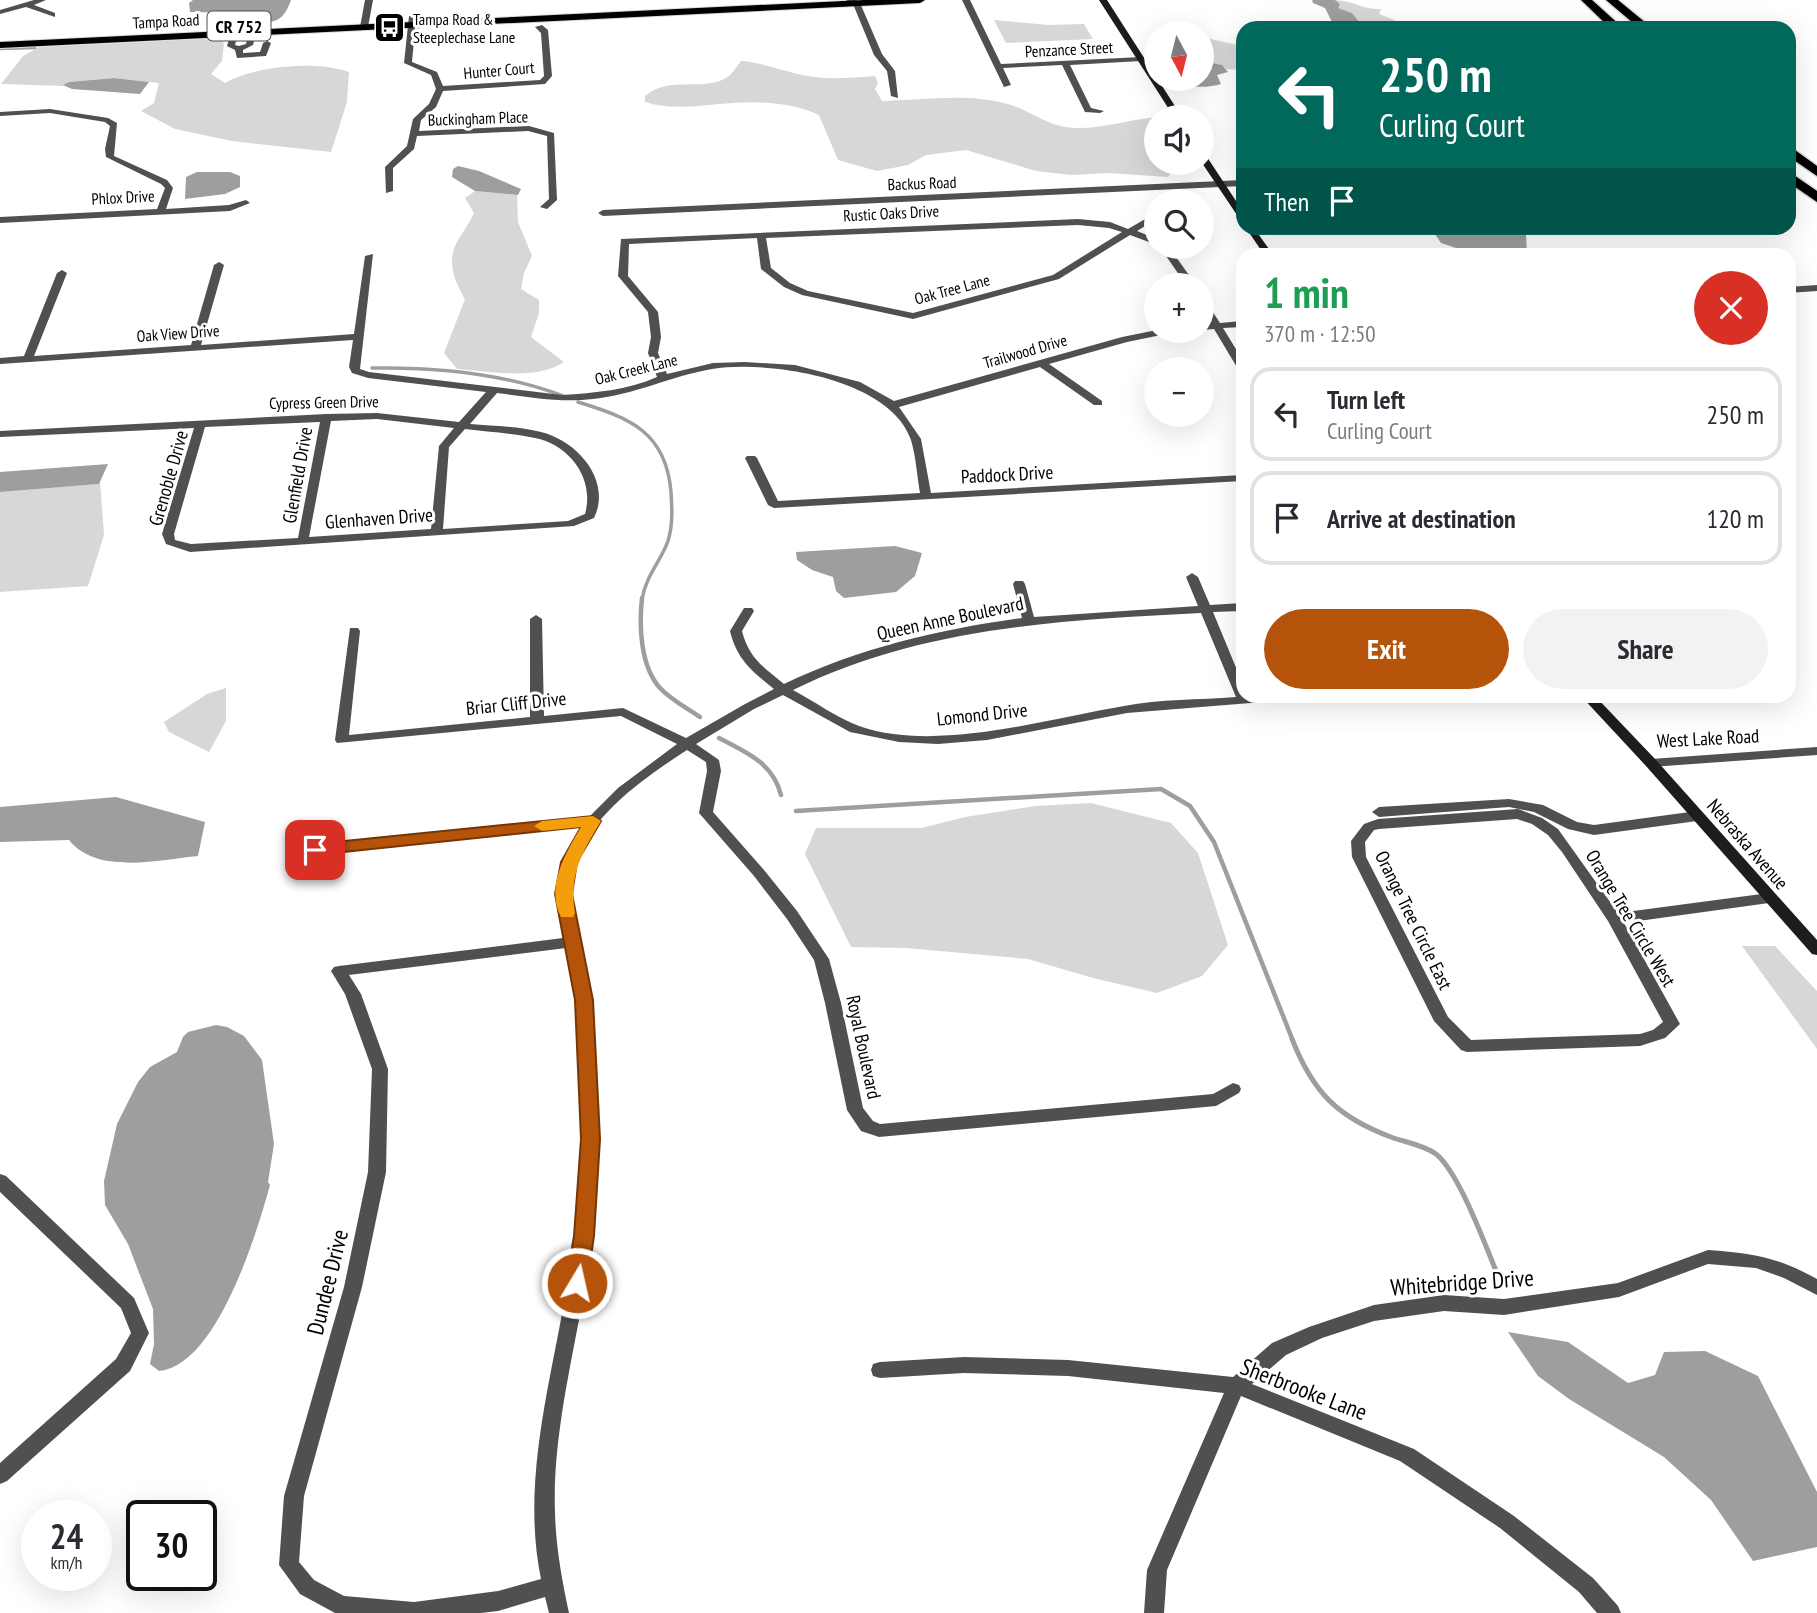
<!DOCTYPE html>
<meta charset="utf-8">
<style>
:root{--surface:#fff;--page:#f2f2f3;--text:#2b2b33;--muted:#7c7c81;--line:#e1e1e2;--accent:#b45309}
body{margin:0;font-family:"PT Sans Narrow",sans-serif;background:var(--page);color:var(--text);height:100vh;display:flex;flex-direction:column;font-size:26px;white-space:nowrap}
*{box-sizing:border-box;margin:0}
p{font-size:23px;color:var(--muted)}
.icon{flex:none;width:38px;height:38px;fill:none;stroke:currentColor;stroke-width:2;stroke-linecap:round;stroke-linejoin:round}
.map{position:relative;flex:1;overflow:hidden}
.drawer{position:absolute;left:1236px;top:248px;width:560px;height:455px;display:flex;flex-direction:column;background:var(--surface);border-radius:21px;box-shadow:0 7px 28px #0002}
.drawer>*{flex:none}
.banner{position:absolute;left:1236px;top:21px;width:560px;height:214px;border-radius:21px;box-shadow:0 7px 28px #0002;background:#00695c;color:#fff;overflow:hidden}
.needle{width:46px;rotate:173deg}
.tools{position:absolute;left:1144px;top:21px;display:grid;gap:14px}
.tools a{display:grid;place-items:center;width:70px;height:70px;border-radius:50%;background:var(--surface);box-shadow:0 7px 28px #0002;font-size:35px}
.speed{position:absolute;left:21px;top:1500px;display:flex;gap:14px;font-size:35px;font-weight:700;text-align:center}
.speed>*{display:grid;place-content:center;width:91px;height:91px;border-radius:50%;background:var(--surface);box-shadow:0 7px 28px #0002;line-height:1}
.speed small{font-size:18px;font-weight:400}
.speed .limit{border:4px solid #111;border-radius:10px;background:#fff;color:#111}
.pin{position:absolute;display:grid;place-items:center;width:60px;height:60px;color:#fff;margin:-30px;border-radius:14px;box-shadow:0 4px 10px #0006}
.me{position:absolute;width:77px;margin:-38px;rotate:9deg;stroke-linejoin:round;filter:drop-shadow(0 0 5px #0008)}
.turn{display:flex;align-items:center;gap:24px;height:147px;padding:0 28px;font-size:32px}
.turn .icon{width:91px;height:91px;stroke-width:2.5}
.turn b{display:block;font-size:49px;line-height:60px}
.then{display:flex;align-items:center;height:66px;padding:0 28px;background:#0003;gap:14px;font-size:26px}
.round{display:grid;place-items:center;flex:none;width:74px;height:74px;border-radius:37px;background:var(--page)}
.headline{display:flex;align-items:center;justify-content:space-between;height:119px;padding:0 28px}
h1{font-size:42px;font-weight:700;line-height:52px;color:#1e9e55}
.action{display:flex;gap:14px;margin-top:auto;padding:14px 28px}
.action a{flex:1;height:80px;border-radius:42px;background:var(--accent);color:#fff;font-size:28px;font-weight:700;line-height:80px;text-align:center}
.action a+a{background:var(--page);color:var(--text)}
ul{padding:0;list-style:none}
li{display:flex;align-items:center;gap:21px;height:94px;margin:0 14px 10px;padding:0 14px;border:4px solid var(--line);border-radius:21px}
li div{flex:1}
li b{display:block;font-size:26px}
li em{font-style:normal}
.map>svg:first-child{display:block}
.green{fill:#d7d7d7}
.water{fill:#9e9e9e}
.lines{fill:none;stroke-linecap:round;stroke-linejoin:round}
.stream-far3{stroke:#9e9e9e;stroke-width:2.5}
.stream-far2{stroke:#9e9e9e;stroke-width:3.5}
.stream-far1{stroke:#9e9e9e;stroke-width:4.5}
.stream{stroke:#9e9e9e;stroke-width:5}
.primary-casing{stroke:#dbdbdb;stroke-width:2}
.highway-casing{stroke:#dbdbdb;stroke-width:3}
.street{fill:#505050;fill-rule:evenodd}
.secondary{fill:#1d1d1d;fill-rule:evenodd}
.primary{fill:#000;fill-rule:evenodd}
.highway{fill:#000;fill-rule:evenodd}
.route{fill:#b45309;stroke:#753606;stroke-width:2}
.slow{fill:#f59e0b}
.labels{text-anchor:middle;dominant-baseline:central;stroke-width:6;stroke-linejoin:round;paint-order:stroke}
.far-poi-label{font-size:16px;fill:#000;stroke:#fff;text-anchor:start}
.far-street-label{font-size:16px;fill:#000;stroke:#fff}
.shield{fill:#fff;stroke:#4c4c4c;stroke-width:2}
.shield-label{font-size:18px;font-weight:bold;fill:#000}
.street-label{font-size:19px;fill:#000;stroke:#fff}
.near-street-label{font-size:23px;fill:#000;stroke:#fff}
</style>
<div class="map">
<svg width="1817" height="1613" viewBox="0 0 1817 1613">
<rect width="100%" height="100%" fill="#fff"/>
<g class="green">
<path d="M1335,0C1351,0 1364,10 1381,9L1379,14L1415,28H1361L1363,27L1352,13L1337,8L1340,4Z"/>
<path d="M994,20L1049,25L1084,24L1093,39L1006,43Z"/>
<path d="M1202,37L1242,46V70L1226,69L1222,65L1202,61Z"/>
<path d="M221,38L224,44L222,61L211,74L225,83C255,66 316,60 349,72L347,102L331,152L232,141L175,129L141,111L154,103L159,83L114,78L69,82L64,86L1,84L23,56L39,47Z"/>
<path d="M741,61C767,63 789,74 815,77C835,80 856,77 875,76L878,83L875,89L882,101C922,100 965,93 1004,103C1029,109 1047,127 1074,128C1103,129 1130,119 1159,117H1161H1157V163H1178L1168,177L1108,173L1071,175L1036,171L966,150L926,155L908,165L877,171L838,160L819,115C794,103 760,101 732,103C703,105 673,111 645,102V96C670,75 702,92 726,78C732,75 737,66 741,61Z"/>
<path d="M475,191L517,195L518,222L532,256L524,273L521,289L539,300V313L531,337L564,362C536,381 489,371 457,369L444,353L465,299C455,282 446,262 457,242C463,231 469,224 474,213L465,198Z"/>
<path d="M100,481L104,535L88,586L0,592V492L98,484Z"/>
<path d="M226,688V721L209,752L169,732L164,722L207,694Z"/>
<path d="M1091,803L1171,823L1198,853L1228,945L1202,976L1157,993L1093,978L1028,959L906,948L851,947L805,854L816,828H921L965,817L1035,806Z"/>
<path d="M1742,946H1775L1817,991V1049Z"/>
</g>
<g class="water">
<path d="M193,0H291C281,29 268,21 242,22L244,16L241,13L190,12L189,3Z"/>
<path d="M1312,0H1335L1340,4L1338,8L1352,13L1363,27L1327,28L1333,24L1325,8L1313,3Z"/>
<path d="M1202,61L1222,65L1228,72L1217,75L1221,84C1207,88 1187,89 1176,79H1202Z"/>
<path d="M114,78L149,82L140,94L72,89L63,85L69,82Z"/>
<path d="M458,166L479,171L521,189L518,195L475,191L452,177L453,169Z"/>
<path d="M197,172H230L240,176V187L225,194L185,199L186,177Z"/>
<path d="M1431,228H1621L1526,233L1527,256L1477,255L1441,243Z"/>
<path d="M108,464L99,484L0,492V472Z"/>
<path d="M895,546L922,553L915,576L896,592L844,598L836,591L833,577L812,570L797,560L796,552Z"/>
<path d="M116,797L205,822L198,856C159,860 97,875 69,840L0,842V807Z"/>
<path d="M216,1025L227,1027L244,1036L262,1060L274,1144L268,1182L270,1185C257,1232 217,1366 159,1371L150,1364L154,1344L153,1309L128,1244L105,1205L104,1181L117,1124L138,1082L150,1067L177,1052L183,1037L188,1032Z"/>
<path d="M1508,1332L1568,1342L1628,1383L1655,1375L1664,1352L1705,1351L1758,1376L1817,1492V1547L1753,1561L1711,1500L1664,1457L1569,1399L1538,1376Z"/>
</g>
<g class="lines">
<path class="stream-far3" d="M0,49L35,48"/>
<g class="stream-far2">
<path d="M372,368C436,367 503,373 563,396"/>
<path d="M578,402C630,418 666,432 671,492C672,508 673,525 668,541C661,561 645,577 642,600"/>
</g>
<g class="stream-far1">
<path d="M642,598C639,625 640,666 660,688C671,700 687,708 700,717"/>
<path d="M719,738C746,752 773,763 781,795"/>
<path d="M796,811L1161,789L1190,806L1214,842L1293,1041"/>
</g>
<path class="stream" d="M1292,1039C1313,1092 1337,1117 1391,1137C1404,1142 1424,1145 1436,1154C1460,1173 1488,1253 1501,1283"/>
<defs>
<path id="primary" d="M864,0H925L920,3L0,48V42Z"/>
<g id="highway">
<path d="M1581,0H1592L1623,28H1610Z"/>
<path d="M1606,0H1618L1652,28H1639Z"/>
<path d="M1788,145L1817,166V176L1788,156Z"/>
<path d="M1788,171L1817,191V202L1788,182Z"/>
</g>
</defs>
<use href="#primary" class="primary-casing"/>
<use href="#highway" class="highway-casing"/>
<g class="street">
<path d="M34,0H46L34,5L55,13V17L26,7L0,14V10Z"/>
<path d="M365,0H373L368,27L364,29L360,27Z"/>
<path d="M846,0H856L860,3L882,54L895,71L898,98L891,96L887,71L874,55L853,4Z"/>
<path d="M962,0H970L1001,64L1141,57L1145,59L1141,61L1070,65L1091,108L1104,111L1100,113L1085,112L1062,65L1003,68L1011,85L1004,87Z"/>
<path d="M409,16L416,18L412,62L437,72L443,86L540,80L544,76L541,33L535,27L542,25L548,30L552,76L545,84L443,91L436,107L421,120L419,131L529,126L554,133L557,200L547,209L540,207L549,199L547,136L528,131L417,136L414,149L393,168V191L386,193L385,167L407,146L413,119L429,104L436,89L431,75L404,63Z"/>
<path d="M249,31L256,33L253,45L243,50V53L260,52L263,43L267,41L271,43L266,56L237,58L235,50L227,46L231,32L238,34L235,45L239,46L246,44Z"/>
<path d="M50,109L108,118L117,123L114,156L167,180L173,188L166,209L229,205L246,200L250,203L230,211L0,223V217L157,209L165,188L161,184L106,157L105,149L110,126L105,122L50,113L0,116V112Z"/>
<path d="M1242,180V186L603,216L598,213L603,210Z"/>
<path d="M1152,215L1157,218L1155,220L1137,231L1157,239V245L1130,235L1059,279L913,319L802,295L784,287L761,269L757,238L629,244L628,276L658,312L661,337L658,353L667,374L713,363L745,362L795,365L860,382L894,401L1122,337L1157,330L1172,331L1171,333L1127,342L1049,364L1102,401V405H1094L1040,367L899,407L921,439L931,493L1242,475V481L774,508L768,505L745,458L747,456H755L757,458L778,501L920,493C917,476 916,457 911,440C890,378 768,360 712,369C671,376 634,395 593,399C560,403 529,397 497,393L470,424C493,426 518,426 541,432C578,441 612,481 594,518L574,526L190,552L166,544L162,534L194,428L0,437V431L326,414L377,413L459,422L486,392L368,378L352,373L349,367L353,340L0,364V358L24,356L57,273L62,270L67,273L34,356L191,345L214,265L219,262L224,265L201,345L354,334L365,256L373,254L360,369L369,372L562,395C594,393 628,390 657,377L648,353L651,337L648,312L618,276L621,239L1078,219L1110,222L1128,229ZM1078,225L1109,228L1122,232L1053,275L913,313L808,291L790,283L771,268L766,238ZM377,419L454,428L439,446L431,529L309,537L331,421ZM320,422L298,538L191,544L175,540L174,534L205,427ZM465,429C488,432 512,433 535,438C570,445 595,479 585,514L568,521L443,529L449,447Z"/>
<path d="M1160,247H1169L1196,285H1186Z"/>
<path d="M1680,249L1687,256H1678L1675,252Z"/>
<path d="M1817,285V291L1788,293V287Z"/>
<path d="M1202,299L1205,300L1220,323L1242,321V327L1223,328L1242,359V370L1238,369L1214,329L1202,330V324L1210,323L1202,310Z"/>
<path d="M1192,573L1198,577L1210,605L1242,603V611L1213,612L1242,682V696H1302L1301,699L1127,713L987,740L938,744L899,742L850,732L783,695L754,709L696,744L719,760L721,771L713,812L764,870L797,911L829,959L841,1003L863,1108L873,1121L880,1124L1213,1094L1233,1083L1239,1085L1241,1089L1239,1093L1216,1106L879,1137L861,1131L847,1110L825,1003L814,960L787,919L754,876L699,813L707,771L706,762L687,750C646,777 593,812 577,861C563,902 583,945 590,986C596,1024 596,1064 597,1103C598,1155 597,1209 589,1261C577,1345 552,1429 555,1513C556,1548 562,1580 569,1613H549L545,1597L498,1611L481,1613H335L300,1594L279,1565L284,1496L344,1287L368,1172L372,1069L345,994L331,971L334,967L339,966L563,938C553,894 556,865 581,827L315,855L308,850L315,845L589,817L618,788L677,744L621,716L337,743L335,740L350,628H358L360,631L349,735L530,717V619L536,615L542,619L544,716L623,708L686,738L745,704L774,689C752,671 737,660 730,631L744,608H752L754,611L742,631C749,658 763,667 784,684C859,648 941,629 1022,618L1013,584L1015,581H1023L1025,584L1034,617L1198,606L1186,577ZM1201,613L1236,697C1199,700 1160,699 1124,706C1046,719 935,753 859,726C837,718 814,701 793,690C920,627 1062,620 1201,613ZM566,948C588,1046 586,1160 571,1259C557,1364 519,1473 541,1579L498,1591L414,1602L344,1596L314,1580L299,1562L304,1496L362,1287L386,1172L388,1069L361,994L349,975Z"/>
<path d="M1817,747V755L1651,767L1644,763L1651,759Z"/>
<path d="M1509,799L1543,805L1577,822L1594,825L1697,811L1704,816L1697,821L1594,835L1568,829L1534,812L1509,807L1379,817L1372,812L1379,807Z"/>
<path d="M1518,809L1542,818L1558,829L1618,913L1769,893L1776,898L1769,903L1624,923L1680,1024L1665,1038L1640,1046L1467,1052L1461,1050L1434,1021L1352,857L1351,841L1364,824L1378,819ZM1517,819L1532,824L1548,835L1562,852L1608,921L1663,1022L1653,1030L1640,1034L1471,1040L1448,1017L1366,857L1365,842L1374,830L1379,829Z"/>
<path d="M0,1174L6,1176L134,1298L149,1333L130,1371L7,1481L0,1484V1463L116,1359L131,1333L121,1308L0,1192Z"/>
<path d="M1708,1250C1753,1253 1777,1257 1817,1279V1295L1784,1278L1756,1268L1708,1264L1619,1297L1504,1315L1444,1311L1374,1321L1322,1338L1286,1355L1252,1384L1414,1449L1514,1516L1593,1578L1618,1606L1621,1613H1597L1579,1592L1500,1528L1400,1461L1241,1396L1167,1570L1164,1613H1144L1147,1570L1224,1393L1068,1376L964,1373L880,1378L873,1376L871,1370L873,1364L880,1362L964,1357L1068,1360L1233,1377L1272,1343L1309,1327L1374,1305L1444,1295L1504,1299L1618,1283Z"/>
</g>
<g class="secondary">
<path d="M1099,0H1107L1182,117H1174Z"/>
<path d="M1202,153L1205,154L1242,210V219L1239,218L1202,163Z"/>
<path d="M1246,228H1254L1274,256H1265Z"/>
<path d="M1581,696H1595L1656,760L1817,940V955L1812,954L1646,766Z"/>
</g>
<use href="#primary" class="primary"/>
<use href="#highway" class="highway"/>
</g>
<path class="route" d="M593,816L601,821L577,862L572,894L593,1000L600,1139L594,1236L587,1283L584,1289L577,1291L569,1289L566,1283L574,1236L581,1139L575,1000L555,894L561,862L581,827L315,855L307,850L315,844Z"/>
<path class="slow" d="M593,816L601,821C582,853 569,873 575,913L573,917H561C545,886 566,853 581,827L542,831L534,826L542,821Z"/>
<defs>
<symbol id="bus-square" viewBox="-11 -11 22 22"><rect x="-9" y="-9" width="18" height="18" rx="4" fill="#000" stroke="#fff"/><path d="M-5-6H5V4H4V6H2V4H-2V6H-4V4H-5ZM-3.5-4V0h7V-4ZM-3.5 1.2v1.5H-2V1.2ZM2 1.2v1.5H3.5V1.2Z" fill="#fff"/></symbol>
</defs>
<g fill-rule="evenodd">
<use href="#bus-square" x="372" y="10" width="35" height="35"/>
</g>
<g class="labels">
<g class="far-poi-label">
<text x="413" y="19">Tampa Road &amp;<tspan x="413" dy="18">Steeplechase Lane</tspan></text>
</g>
<g class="far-street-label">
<text transform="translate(166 21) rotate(-3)">Tampa Road</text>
<text transform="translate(1069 49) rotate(-3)">Penzance Street</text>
<text transform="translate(499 70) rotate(-5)">Hunter Court</text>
<text transform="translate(478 118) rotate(-2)">Buckingham Place</text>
<text transform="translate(922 183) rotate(-2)">Backus Road</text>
<text transform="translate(123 197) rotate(-3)">Phlox Drive</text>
<text transform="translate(891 213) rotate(-3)">Rustic Oaks Drive</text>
<text transform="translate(952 289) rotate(-15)">Oak Tree Lane</text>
<text transform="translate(178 333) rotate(-4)">Oak View Drive</text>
<text transform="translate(1025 351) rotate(-16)">Trailwood Drive</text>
<text transform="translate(636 369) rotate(-14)">Oak Creek Lane</text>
<text transform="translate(324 402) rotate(-1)">Cypress Green Drive</text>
</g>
<rect class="shield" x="207.5" y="11.5" width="63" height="29" rx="5"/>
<g class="shield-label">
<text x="239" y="26">CR 752</text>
</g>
<g class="street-label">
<text transform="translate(1007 474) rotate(-3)">Paddock Drive</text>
<text transform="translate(297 475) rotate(-80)">Glenfield Drive</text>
<text transform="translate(168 478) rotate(-74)">Grenoble Drive</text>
<text transform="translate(379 518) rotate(-4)">Glenhaven Drive</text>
<text transform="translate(950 618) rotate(-12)">Queen Anne Boulevard</text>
<text transform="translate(516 703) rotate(-6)">Briar Cliff Drive</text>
<text transform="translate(982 714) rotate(-6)">Lomond Drive</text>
<text transform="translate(1708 738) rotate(-3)">West Lake Road</text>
<text transform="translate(1748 844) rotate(49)">Nebraska Avenue</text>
<text transform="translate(1631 918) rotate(59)">Orange Tree Circle West</text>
<text transform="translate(1414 920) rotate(64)">Orange Tree Circle East</text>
<text transform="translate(864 1047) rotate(78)">Royal Boulevard</text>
</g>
<g class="near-street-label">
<text transform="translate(327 1282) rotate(-76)">Dundee Drive</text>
<text transform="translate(1462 1282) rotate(-4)">Whitebridge Drive</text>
<text transform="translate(1304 1389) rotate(21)">Sherbrooke Lane</text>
</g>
</g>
</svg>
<div class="tools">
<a><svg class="needle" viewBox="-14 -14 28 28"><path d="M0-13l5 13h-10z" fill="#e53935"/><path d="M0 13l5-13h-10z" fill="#7c7c81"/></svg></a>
<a><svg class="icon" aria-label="sound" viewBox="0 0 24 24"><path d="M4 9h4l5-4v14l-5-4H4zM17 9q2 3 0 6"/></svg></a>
<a><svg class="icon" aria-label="search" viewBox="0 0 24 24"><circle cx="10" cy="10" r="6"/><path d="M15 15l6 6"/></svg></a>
<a>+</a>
<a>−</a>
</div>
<div class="speed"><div>24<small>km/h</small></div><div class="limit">30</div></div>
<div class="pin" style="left:315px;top:850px;background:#d93025"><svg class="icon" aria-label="arrive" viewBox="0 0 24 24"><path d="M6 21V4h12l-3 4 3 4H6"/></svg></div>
<svg class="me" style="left:577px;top:1283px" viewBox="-20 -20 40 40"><circle r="17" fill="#b45309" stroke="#fff" stroke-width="3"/><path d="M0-11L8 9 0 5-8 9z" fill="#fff"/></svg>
<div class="banner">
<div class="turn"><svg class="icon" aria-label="left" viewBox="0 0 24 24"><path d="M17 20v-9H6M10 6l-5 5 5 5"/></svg><div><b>250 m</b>Curling Court</div></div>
<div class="then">Then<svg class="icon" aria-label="arrive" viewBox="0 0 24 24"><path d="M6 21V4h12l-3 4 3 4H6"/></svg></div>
</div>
<section class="drawer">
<div class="headline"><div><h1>1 min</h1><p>370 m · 12:50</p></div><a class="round" style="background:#d93025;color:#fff"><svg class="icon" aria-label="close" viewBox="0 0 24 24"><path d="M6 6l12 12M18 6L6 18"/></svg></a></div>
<ul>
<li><svg class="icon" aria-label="left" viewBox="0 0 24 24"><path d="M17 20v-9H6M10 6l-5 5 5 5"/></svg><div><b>Turn left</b><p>Curling Court</p></div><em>250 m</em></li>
<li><svg class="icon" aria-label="arrive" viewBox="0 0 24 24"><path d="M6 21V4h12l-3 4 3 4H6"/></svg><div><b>Arrive at destination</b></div><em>120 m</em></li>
</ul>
<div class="action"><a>Exit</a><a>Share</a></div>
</section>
</div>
